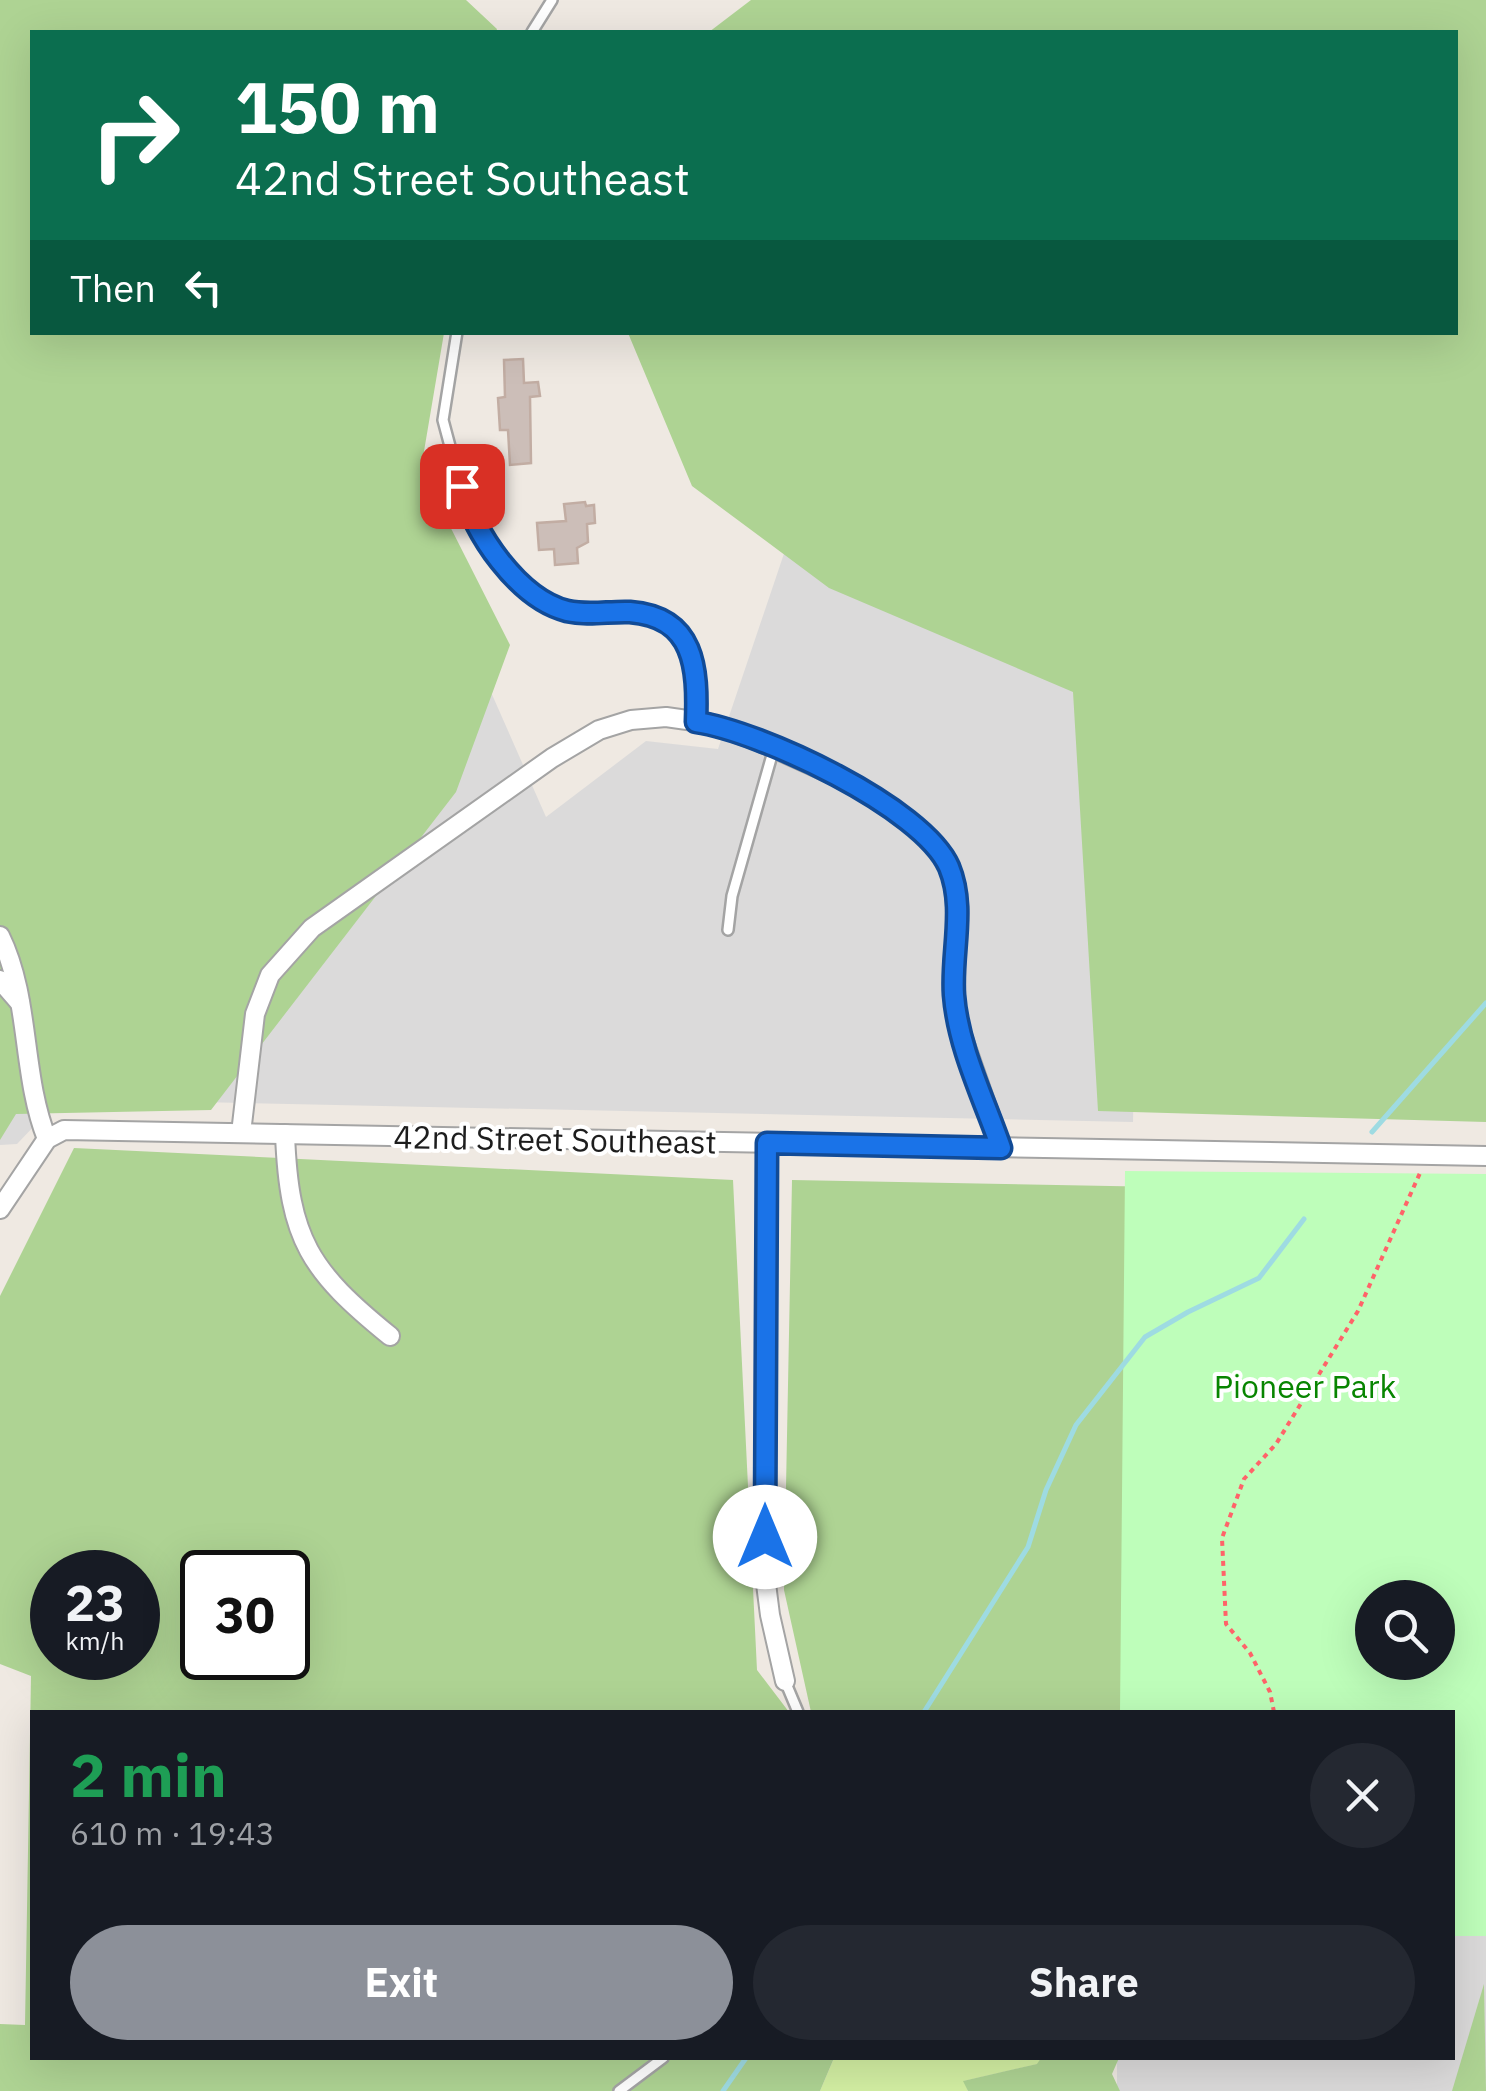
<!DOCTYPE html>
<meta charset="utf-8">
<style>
:root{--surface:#171b24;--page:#242831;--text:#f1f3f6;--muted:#9ea1a6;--accent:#8c9099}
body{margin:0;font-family:"IBM Plex Sans",sans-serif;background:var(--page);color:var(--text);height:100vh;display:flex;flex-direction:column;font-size:38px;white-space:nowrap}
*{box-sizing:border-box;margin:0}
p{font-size:32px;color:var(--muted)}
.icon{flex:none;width:55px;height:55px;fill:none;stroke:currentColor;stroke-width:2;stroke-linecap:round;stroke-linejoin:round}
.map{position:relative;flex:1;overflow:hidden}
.drawer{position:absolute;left:30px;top:1710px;width:1425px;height:350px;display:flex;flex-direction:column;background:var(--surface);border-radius:0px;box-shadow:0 10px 40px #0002}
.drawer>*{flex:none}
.guide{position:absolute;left:30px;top:30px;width:1428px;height:305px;border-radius:0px;box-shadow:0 10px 40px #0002;background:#0b6e4f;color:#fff;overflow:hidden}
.buttons{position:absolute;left:1355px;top:1580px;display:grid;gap:20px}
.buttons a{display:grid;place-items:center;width:100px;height:100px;border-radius:50%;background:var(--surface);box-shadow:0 10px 40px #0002;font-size:50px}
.speed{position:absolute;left:30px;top:1550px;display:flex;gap:20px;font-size:50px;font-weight:700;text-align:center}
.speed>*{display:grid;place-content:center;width:130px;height:130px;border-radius:50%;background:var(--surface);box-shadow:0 10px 40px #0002;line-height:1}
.speed small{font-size:25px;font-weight:400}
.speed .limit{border:5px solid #111;border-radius:15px;background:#fff;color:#111}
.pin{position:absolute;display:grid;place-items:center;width:85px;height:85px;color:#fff;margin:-42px;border-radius:20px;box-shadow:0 5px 15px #0006}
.me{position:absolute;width:110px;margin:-55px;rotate:0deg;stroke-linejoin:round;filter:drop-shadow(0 0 8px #0008)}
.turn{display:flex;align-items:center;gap:35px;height:210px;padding:0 40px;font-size:45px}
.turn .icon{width:130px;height:130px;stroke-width:2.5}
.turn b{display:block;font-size:70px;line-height:85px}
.then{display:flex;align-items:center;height:95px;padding:0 40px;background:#0003;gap:20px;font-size:38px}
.round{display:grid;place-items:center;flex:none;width:105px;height:105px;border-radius:52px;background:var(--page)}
.headline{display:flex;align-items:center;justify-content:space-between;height:170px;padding:0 40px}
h1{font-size:60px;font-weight:700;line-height:75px;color:#1e9e55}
.action{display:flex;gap:20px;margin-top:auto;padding:20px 40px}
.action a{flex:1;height:115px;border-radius:60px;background:var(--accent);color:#fff;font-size:40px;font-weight:700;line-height:115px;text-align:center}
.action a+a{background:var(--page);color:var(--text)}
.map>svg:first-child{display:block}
.residential{fill:#dbdada}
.grass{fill:#d3efa3}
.forest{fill:#aed393;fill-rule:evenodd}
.park{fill:#befeba;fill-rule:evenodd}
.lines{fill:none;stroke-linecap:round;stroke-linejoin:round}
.stream{stroke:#9edbe2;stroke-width:5}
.building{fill:#ccbeb8;stroke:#c2ada3;stroke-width:2.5}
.lane-casing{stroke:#a4a4a4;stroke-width:14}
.street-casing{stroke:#a4a4a4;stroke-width:22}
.path{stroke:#ff6369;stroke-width:4;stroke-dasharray:5 5;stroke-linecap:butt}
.lane{stroke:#fff;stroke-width:9}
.street{stroke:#fff;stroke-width:18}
.route-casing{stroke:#114b97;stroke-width:25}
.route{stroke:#1a73e8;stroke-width:18}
.labels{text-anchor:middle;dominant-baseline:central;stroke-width:8;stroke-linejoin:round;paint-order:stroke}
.street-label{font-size:32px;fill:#1d1d1d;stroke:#fff}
.park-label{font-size:32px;fill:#088501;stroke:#fff}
</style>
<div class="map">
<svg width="1486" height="2091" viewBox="0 0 1486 2091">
<rect width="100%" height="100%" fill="#efe9e2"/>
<g class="residential">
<path d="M821,444L1147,458L1133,1122L60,1099L17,1144L0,1145V539L404,495L546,817L646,741L718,749Z"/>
<path d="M1453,1936H1486V2091H1117V2058H1452Z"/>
</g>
<path class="grass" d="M834,2058H1041L1038,2064L964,2081L968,2091H820Z"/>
<g class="forest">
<path d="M0,0H466L497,29L496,32H32V332L444,333L421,469L510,645L456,792L211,1110L16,1114L0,1140Z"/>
<path d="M751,0H1486V1122L1098,1111L1073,692L829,588L692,486L628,333L1455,332V32H709Z"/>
<path d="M74,1148L733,1180L757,1670L789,1712H32V2058H834L820,2091H0V2024L25,2025L31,1676L0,1664V1296ZM52,1572H138V1658H52ZM202,1572H288V1658H202Z"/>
<path d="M792,1180L1486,1193V1935L1453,1936L1452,1712H811L784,1590ZM1372,1598H1438V1662H1372Z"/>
<path d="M1484,1984L1486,2091H1452Z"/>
<path d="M1041,2058H1119L1112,2074L1120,2091H968L963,2081L1037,2064Z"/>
</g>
<path class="park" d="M1125,1171L1486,1174V1936H1453L1452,1712H1120ZM1372,1598H1438V1662H1372Z"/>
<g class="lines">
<g class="stream">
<path d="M1372,1132L1486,1003"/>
<path d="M924,1712L1028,1547L1046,1490L1076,1425L1145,1337L1188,1312L1259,1278L1304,1219"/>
<path d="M723,2091L746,2058"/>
</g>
</g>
<g class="building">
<path d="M523,359L524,383L538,382L540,396L530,397L531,463L510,465L508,430H500L498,398L505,397L504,360Z"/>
<path d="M585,502L586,506L594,505L595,523L587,524L588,542L577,548L578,563L555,565L554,549L539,550L537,523L566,521L564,504Z"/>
</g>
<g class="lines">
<defs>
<g id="lane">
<path d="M532,32L552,0"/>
<path d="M457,332L443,420L467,510L492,549L531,596L566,611L601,615L628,612L657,617L679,629L693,659L697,689"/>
<path d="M728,930L732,896L774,748"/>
<path d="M785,1681L798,1712"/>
<path d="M619,2091L663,2058"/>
</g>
<g id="street">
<path d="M696,722L697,689"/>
<path d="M0,936C31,999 21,1074 47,1139"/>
<path d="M0,980L20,1003"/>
<path d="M241,1133L255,1014L270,975L312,928L552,758L599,730L631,720L666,717L708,723L758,741L849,782L912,823L934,843L949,867L958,901L953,994L959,1027L1001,1147"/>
<path d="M285,1134C289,1240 310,1271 390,1336"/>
<path d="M767,1143L765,1576L770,1615L785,1681"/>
<path d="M0,1209L47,1139L64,1130L1486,1156"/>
</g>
</defs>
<use href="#lane" class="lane-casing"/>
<use href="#street" class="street-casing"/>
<path class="path" d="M1274,1712L1270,1692L1250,1653L1226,1624L1222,1538L1244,1479L1276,1444L1358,1311L1420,1173"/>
<use href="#lane" class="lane"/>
<use href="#street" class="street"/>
</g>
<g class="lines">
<defs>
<path id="route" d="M462,486C472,532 519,599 567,611C589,616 609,611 630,612C695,617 698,668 696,722C759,731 923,807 949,867C966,908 951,952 954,995C958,1047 984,1099 1001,1148L767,1143L765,1537"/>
</defs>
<use href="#route" class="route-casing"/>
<use href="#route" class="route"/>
</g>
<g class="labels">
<g class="street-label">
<text transform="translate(555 1139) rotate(1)">42nd Street Southeast</text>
</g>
<g class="park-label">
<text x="1305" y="1386">Pioneer Park</text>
</g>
</g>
</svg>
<div class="buttons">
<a><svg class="icon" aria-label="search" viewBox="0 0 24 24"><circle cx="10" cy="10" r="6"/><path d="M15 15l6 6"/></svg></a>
</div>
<div class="speed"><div>23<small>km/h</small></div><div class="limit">30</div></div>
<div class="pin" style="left:462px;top:486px;background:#d93025"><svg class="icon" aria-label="arrive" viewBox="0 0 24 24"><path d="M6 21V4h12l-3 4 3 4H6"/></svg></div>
<svg class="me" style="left:765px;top:1537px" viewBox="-20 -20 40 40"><circle r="19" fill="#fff"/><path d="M0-13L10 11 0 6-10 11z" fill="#1a73e8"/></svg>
<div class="guide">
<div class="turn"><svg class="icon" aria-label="right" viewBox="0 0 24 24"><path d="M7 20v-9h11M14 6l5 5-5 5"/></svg><div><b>150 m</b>42nd Street Southeast</div></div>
<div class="then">Then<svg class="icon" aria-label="left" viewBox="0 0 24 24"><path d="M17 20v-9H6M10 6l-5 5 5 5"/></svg></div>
</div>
<section class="drawer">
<div class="headline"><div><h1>2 min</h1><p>610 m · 19:43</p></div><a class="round"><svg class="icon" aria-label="close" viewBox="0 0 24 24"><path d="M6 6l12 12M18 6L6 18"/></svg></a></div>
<div class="action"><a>Exit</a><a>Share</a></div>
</section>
</div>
